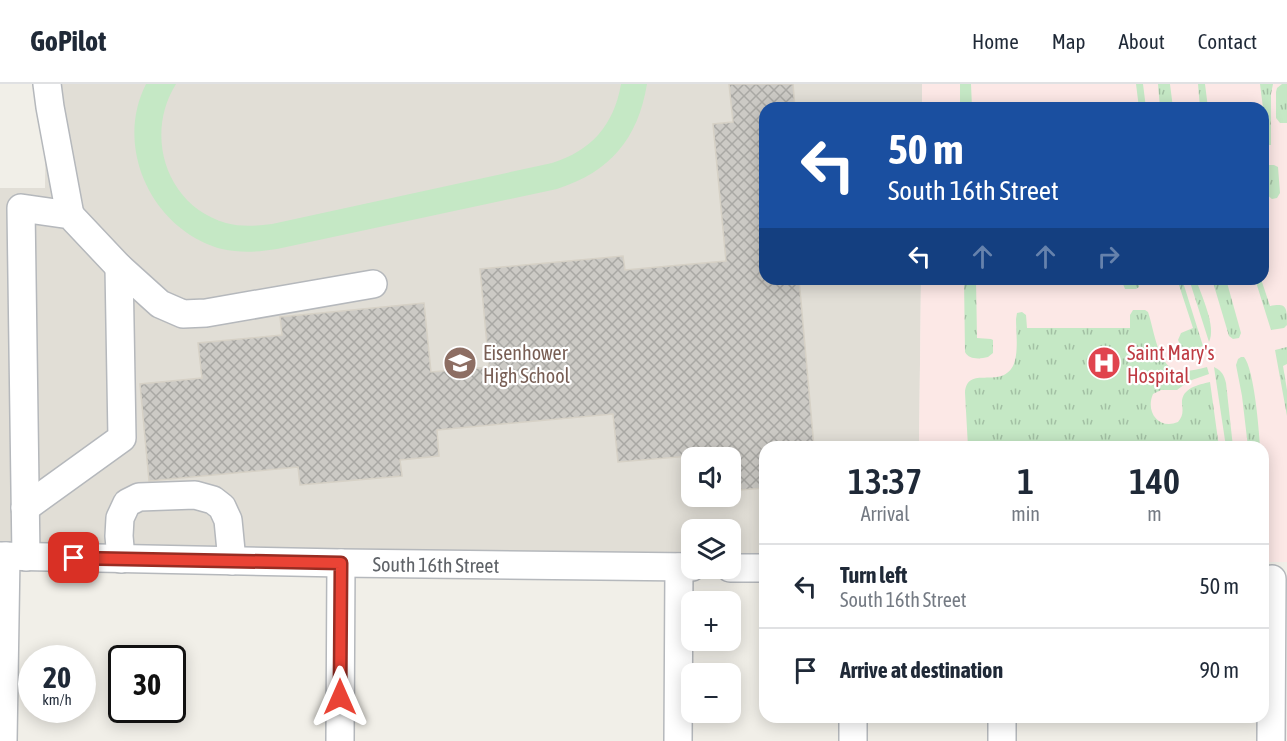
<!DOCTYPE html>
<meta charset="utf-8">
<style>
:root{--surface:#fff;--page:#f6f6f7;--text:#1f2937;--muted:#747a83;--line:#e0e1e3}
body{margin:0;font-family:"Asap Condensed",sans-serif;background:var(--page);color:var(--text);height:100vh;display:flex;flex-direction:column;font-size:22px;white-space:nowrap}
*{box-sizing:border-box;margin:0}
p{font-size:20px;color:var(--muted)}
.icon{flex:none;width:33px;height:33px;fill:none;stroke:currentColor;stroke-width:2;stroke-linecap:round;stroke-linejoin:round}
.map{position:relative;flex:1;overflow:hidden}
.drawer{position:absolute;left:759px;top:357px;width:510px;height:282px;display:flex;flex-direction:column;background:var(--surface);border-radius:18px;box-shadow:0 3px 15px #0003}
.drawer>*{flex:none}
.top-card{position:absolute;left:759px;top:18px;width:510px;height:183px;border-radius:18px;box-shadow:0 3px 15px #0003;background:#1a4fa0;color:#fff;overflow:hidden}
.controls{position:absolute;left:681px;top:363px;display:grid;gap:12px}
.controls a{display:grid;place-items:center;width:60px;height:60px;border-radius:12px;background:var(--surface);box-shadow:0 3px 15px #0003;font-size:30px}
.speed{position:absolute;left:18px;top:561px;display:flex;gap:12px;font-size:30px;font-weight:700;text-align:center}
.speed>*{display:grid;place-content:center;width:78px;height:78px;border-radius:50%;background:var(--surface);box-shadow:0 3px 15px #0003;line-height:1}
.speed small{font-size:15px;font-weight:400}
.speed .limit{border:3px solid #111;border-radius:9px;background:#fff;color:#111}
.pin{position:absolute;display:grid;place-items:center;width:51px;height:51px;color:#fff;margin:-26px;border-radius:12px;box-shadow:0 3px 9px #0006}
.me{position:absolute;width:66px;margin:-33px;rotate:0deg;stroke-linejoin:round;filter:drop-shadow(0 0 4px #0008)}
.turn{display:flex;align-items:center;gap:21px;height:126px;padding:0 30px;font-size:27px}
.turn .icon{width:78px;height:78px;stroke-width:2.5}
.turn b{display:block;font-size:42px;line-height:51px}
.lanes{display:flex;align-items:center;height:57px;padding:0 30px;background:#0003;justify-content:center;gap:30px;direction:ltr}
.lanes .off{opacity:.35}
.eta{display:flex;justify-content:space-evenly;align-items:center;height:102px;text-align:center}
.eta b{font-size:36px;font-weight:600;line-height:42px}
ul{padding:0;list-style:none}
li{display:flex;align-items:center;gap:18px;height:84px;padding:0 30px;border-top:2px solid var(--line)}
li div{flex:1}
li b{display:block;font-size:22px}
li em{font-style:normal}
header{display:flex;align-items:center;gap:36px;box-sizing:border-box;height:84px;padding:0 30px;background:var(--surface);border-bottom:2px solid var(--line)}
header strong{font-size:28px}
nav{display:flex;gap:33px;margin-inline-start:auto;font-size:21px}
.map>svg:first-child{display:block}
.education{fill:#e1ded6;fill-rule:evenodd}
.medical{fill:#fce8e6}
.grass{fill:url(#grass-tufts)}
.garden{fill:#c5e8c5}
.building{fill:url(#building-cross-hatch);stroke:#d6d1c6;stroke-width:1.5}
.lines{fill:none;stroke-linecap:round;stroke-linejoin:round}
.minor-casing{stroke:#b5b8bc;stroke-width:30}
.minor{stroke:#fff;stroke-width:27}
.route-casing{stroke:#982c22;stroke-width:15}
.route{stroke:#ea4335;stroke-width:10}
.labels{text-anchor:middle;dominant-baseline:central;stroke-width:4.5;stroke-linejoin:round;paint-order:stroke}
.education-label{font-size:20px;fill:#785e54;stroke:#fff;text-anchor:start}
.health-label{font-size:20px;fill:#be3a42;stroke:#fff;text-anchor:start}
.street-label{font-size:20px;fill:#5f6368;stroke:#fff}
</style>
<header>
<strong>GoPilot</strong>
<nav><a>Home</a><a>Map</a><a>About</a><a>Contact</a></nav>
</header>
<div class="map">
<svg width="1287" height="657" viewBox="0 0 1287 657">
<defs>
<pattern id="grass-tufts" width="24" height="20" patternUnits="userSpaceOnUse" patternTransform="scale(1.5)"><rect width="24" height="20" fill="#c5e8c5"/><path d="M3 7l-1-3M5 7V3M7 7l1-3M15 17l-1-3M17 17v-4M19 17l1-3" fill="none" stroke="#a3c0a4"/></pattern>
<pattern id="building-cross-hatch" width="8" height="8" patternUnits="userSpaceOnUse" patternTransform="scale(1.5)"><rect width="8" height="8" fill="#cccac5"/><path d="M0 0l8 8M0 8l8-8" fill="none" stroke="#a9a8a4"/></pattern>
</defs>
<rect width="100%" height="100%" fill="#f1efe8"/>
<path class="education" d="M43,0H922V24H765V195H921L919,363H765V484H731L730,446H692L691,483L0,472V104H45L46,12ZM692,374H730V412H692Z"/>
<path class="medical" d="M922,0H1287V478H1263V363H919L921,195H1263V24H922Z"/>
<g class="grass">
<path d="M960,0H971L972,24H960Z"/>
<path d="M1136,0H1143L1146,24H1139Z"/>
<path d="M1158,0H1170L1173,24H1160Z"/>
<path d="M1198,0H1205L1208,24H1200Z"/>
<path d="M1260,0H1273L1271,10V61H1263V24Z"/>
<path d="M1282,0H1287V39H1280L1276,34V8L1277,4Z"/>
<path d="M1263,81H1274L1278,83L1280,109L1277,114L1272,115C1261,108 1263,92 1263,81Z"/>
<path d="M964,195H976L977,254L991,255L993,256V269L988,273C980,275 969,276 965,268Z"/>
<path d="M1121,195H1137L1139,200V203L1136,205H1125Z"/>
<path d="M1177,195H1182L1203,262L1189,266L1182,264L1178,256L1181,249L1193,244Z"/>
<path d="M1189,195H1196C1201,211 1217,243 1209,258Z"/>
<path d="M1212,195H1226L1241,249L1239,254L1233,255L1229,252Z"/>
<path d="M1255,195H1261L1270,222C1287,219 1287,223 1287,241L1284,244L1271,246Z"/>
<path d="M1133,226H1145L1148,228C1154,245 1158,285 1179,287C1189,288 1198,285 1207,283L1209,290L1189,297L1177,306H1161L1153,310C1145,328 1159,346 1178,338C1183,332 1183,328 1182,320C1181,304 1198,301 1210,298L1219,363H968L965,309C967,280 1000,306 1013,282C1019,270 1016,247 1016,235L1017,229L1022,228L1026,231L1027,244H1130V231Z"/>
<path d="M1287,263V280L1283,282L1287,306V332L1275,266Z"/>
<path d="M1241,273H1244C1254,285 1259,345 1260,363H1248L1242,312L1236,281L1238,275Z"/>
<path d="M1214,283C1222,287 1224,291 1226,299L1233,363H1226Z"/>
</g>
<path class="garden" d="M146,0H176C144,51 166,122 226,139C241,143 256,142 272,140L552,79C591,67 614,41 621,0H647C638,55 610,88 557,105L277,165C259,168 240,169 222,165C154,147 113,65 146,0Z"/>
<path class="building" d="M729,0H793L795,24H765V195H799L814,363H765V404L741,406L738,368L618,378L613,330L437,346L439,372L400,376L402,392L300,401L298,383L149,397L140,300L202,294L198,259L282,251L280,233L424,219L431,288L489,283L480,185L623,172L625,186L726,177L713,40L733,38Z"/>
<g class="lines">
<defs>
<g id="minor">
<path d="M47,0L50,23L70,131"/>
<path d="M25,424L122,354L119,183"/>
<path id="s1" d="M0,472L341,479L692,483"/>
<path d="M26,473L21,124L70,131L119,183L160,220L183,230L206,229L373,200"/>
<path d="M121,475L119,452L120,434L127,419L139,413L195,411L213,416L222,423L228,436L232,477"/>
<path d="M730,484H765"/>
<path d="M853,633V657"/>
<path d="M3,657L6,472"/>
<path d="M340,657L341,479"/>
<path d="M678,657L679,483"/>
<path d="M1002,657V633"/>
<path d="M1271,657L1272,495"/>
</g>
</defs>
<use href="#minor" class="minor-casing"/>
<use href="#minor" class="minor"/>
</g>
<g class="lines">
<defs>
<path id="route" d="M74,474L341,479L340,613"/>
</defs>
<use href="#route" class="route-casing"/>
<use href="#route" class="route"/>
</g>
<defs>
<symbol id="school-disc" viewBox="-11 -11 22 22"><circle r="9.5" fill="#8d6e63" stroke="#fff"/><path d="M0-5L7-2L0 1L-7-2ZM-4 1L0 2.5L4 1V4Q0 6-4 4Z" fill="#fff"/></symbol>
<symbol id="hospital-disc" viewBox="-11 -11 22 22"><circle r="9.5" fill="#e0444e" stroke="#fff"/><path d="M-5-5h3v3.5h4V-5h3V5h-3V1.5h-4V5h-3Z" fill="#fff"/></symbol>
</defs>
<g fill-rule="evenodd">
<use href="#school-disc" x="441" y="260" width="38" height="38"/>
<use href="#hospital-disc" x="1085" y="260" width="38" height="38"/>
</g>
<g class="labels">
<g class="education-label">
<text x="483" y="268">Eisenhower<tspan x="483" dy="23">High School</tspan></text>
</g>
<g class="health-label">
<text x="1127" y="268">Saint Mary's<tspan x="1127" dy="23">Hospital</tspan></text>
</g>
<g class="street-label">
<text stroke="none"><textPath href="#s1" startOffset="436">South 16th Street</textPath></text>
</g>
</g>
</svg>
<div class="controls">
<a><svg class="icon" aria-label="sound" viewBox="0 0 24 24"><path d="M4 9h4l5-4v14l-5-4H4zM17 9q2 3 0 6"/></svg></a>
<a><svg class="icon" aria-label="layers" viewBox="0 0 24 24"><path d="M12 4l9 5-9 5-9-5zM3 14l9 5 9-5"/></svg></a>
<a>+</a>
<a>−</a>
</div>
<div class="speed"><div>20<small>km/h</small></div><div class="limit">30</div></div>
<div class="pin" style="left:74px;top:474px;background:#d93025"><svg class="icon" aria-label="arrive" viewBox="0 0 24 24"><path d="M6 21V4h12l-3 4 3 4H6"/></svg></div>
<svg class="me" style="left:340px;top:613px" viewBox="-20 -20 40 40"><path d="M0-17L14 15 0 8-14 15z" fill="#ea4335" stroke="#fff" stroke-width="4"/></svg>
<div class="top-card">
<div class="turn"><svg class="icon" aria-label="left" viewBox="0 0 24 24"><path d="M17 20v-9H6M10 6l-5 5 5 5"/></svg><div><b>50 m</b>South 16th Street</div></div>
<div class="lanes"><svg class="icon" aria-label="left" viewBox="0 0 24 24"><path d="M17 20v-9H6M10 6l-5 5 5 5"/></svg><svg class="icon off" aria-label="ahead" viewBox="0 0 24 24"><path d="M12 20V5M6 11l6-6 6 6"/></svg><svg class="icon off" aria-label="ahead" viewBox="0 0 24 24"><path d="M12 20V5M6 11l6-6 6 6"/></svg><svg class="icon off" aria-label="right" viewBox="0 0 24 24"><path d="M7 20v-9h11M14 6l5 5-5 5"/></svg></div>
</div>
<section class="drawer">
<div class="eta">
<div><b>13:37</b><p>Arrival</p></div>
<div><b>1</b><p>min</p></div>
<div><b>140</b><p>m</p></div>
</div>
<ul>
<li><svg class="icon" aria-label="left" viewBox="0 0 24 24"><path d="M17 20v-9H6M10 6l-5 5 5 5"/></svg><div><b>Turn left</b><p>South 16th Street</p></div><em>50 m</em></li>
<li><svg class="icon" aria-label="arrive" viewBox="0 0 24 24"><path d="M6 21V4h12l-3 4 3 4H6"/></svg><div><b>Arrive at destination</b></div><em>90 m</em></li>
</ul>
</section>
</div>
